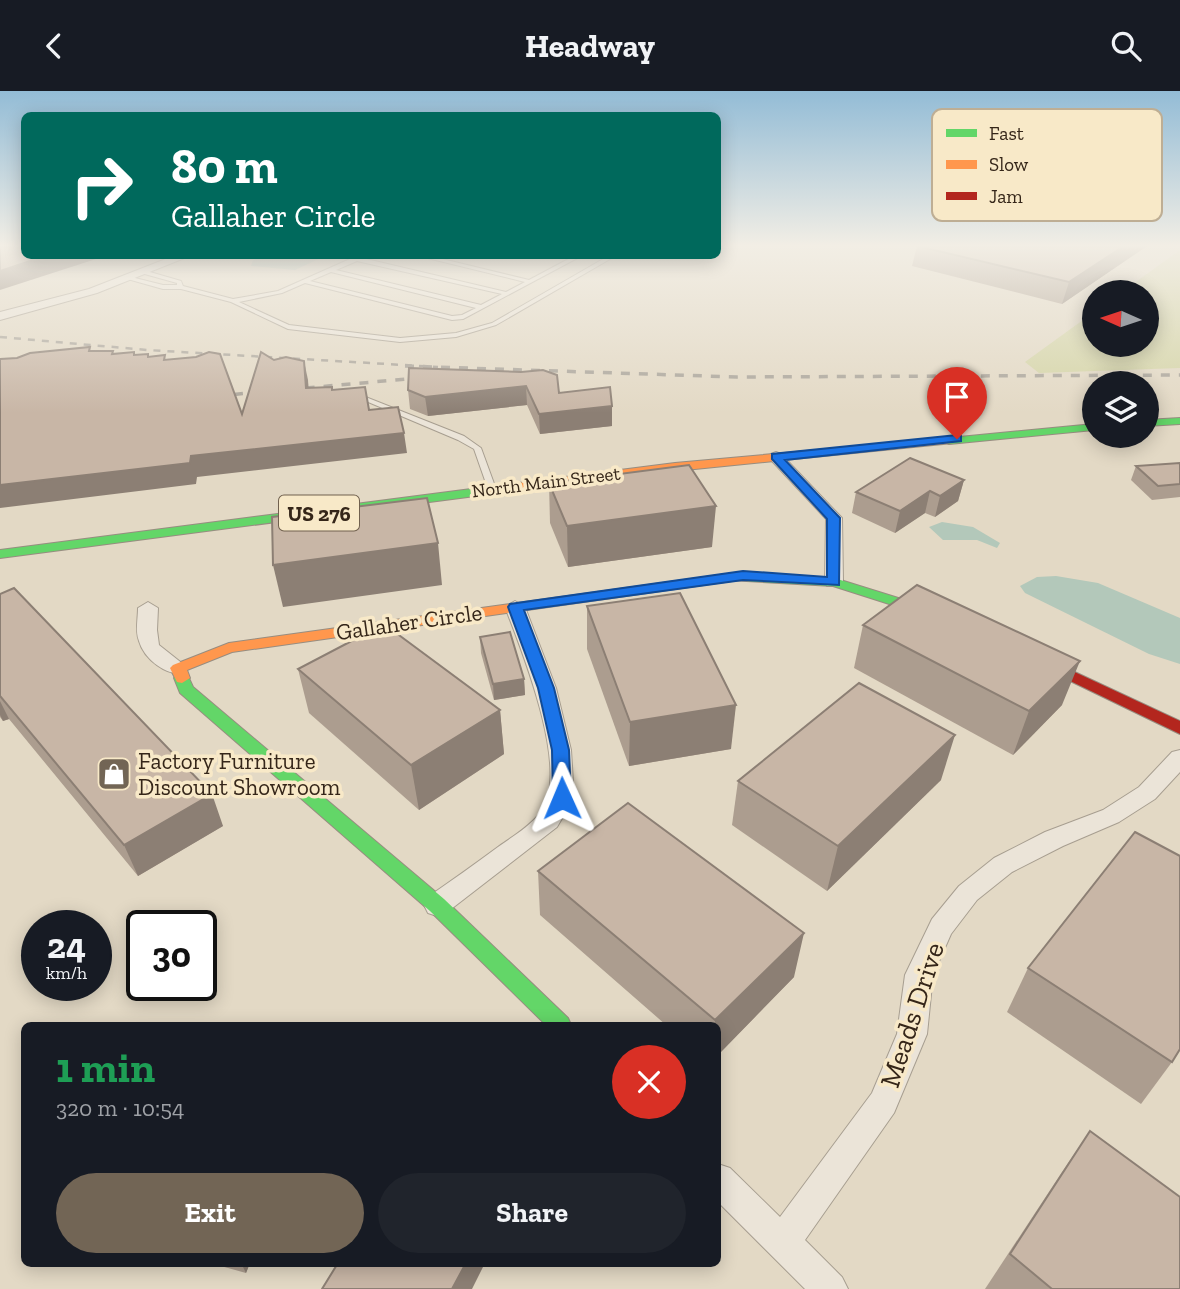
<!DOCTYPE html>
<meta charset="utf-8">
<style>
:root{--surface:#171b24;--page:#20242c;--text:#f1f3f6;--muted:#9ea1a6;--accent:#726555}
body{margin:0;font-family:"Zilla Slab",serif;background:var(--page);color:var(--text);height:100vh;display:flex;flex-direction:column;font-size:26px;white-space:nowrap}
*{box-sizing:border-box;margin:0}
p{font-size:23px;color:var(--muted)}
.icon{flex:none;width:38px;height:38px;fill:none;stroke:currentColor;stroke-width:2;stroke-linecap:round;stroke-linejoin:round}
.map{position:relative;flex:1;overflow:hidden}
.side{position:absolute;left:21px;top:931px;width:700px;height:245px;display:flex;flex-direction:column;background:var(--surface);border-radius:10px;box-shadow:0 4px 18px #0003}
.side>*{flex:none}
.top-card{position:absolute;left:21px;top:21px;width:700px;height:147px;border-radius:10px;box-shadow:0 4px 18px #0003;background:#00695c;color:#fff;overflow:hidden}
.needle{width:46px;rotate:273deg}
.buttons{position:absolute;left:1082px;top:189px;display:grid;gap:14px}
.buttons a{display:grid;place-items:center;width:77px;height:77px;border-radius:50%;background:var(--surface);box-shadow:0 4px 18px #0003;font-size:35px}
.speed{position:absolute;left:21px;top:819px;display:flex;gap:14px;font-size:35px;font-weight:700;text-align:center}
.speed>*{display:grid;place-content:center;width:91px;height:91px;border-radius:50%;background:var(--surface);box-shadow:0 4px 18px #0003;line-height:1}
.speed small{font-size:18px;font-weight:400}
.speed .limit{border:4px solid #111;border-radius:10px;background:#fff;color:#111}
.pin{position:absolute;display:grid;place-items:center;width:60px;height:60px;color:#fff;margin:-72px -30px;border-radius:50% 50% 50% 0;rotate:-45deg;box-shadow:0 0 7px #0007}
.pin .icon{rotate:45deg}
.me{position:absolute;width:77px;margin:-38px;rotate:359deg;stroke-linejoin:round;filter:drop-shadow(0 0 5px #0008)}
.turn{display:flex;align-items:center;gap:24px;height:147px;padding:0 35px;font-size:32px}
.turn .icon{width:91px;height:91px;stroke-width:2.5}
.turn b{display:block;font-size:49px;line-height:60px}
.round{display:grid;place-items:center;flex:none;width:74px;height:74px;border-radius:37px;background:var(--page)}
.headline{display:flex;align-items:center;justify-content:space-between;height:119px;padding:0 35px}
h1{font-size:42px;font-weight:700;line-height:52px;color:#1e9e55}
.button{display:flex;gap:14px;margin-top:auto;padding:14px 35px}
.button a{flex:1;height:80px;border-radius:42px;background:var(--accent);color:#fff;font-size:28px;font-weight:700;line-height:80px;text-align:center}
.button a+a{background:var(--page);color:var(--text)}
header{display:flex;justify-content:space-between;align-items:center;height:91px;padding:0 35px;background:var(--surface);font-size:32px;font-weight:700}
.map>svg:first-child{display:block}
.green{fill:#d4d4a6}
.water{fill:#b3c8ba}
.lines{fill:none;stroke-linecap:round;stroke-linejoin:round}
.lane-casing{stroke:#a79e90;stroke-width:2}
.street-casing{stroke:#a79e90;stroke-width:2}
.fast-casing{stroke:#978d80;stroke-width:2}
.slow-casing{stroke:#978d80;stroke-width:2}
.jam-casing{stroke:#978d80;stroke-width:2}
.lane{fill:#ebe4d8;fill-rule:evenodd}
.street{fill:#ebe4d8;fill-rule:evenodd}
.fast{fill:#63d668;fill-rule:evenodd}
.slow{fill:#ff974d;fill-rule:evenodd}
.jam{fill:#b3261e;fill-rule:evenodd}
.rail-far1{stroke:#a9a399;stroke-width:2.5;stroke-dasharray:7 7;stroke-linecap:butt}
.rail{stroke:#a9a399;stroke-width:3.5;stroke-dasharray:9 9;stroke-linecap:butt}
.wall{fill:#ac9d8f}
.shaded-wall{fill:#8c7f74}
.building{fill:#c8b6a6;stroke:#8c7f74;stroke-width:2}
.route{fill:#1a73e8;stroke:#114b97;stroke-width:2}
.labels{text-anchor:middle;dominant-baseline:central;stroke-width:7;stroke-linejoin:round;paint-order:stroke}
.far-street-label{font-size:19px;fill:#352619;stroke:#f8e9c8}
.shield{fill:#f8e9c8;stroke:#70604e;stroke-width:2}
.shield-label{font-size:21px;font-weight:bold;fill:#352619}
.street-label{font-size:23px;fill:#352619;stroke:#f8e9c8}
.poi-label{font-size:23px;fill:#352619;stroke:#f8e9c8;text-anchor:start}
.near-street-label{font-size:28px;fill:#352619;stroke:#f8e9c8}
.key{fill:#f8e9c8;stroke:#beae94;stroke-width:2}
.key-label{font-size:19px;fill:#352619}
</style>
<header><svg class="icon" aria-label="back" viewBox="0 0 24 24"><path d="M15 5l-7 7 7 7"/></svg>Headway<svg class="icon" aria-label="search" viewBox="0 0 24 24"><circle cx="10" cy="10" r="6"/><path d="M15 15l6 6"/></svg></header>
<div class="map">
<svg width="1180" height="1198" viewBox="0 0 1180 1198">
<rect width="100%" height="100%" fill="#e3d9c5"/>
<path class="green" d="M1180,159V277L1039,282L1025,271L1094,221V254H1146V201H1122Z"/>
<g class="water">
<path d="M262,165V164L325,165L295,179L251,175L253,169Z"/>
<path d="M942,431L973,436L1000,452L997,457L977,449H943L929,436Z"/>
<path d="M1056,485L1098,492L1180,527V573L1149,563L1025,502L1020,495L1037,486Z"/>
</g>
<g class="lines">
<defs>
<g id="lane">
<path d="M157,164H164L174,170L169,171Z"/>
<path d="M359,164H367L362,167L506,201L525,191L415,164H426L529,189L576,164H583L463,228L452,229L305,192L282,202L239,211L289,234L400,247L456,242L492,232L610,164H617L496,234L456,246L400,251L288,238L231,211L181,198H163L124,187L127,185L163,194H177V192L141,182V180L143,179L181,190L183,195L233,208L278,200ZM357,170L502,203L481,214L336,179ZM331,181L476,217L462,224L452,225L310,190Z"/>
<path d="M354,303H358L464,345L481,357L496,398L492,400L488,398L474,358L458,349L354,305Z"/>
</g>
<g id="street">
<path d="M176,164H192L97,202L0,229V221L89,198Z"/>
<path d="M776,361L781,363L842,427L843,491L841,495H827L825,491L826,428L771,369L768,366L771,363Z"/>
<path d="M515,510L525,516L556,597L571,659L574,707L557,736L446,822L437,825L428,822L424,814L428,806C451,790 475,773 498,756C512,746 529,736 540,722C572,683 522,560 505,516Z"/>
<path d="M148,511L158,517L157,539L159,554L188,577L185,582C167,586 144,568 139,550C135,540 138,528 138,517Z"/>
<path d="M1180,659V681L1155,708L1119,731L1063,755L1012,781L977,809L951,843L933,884L927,943L894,1022L805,1149L842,1186L848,1198H805L718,1111V1073L730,1077L780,1126L872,1002L897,943L905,884L932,828L959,795L994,767L1045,741L1103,719L1139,696L1172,661Z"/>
</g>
<g id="fast">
<path d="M1180,327V333L1146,335V329Z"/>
<path d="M1094,333V339L949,353L943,350L949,347Z"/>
<path d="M479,397L485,401L483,404L0,467V459Z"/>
<path d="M734,482L834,487L940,520L942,523L935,527L930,526L833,495L729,489L727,486L729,483Z"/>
<path d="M182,582L187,583L193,596L444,808L568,927L571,934H546L430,820L180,602L174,587Z"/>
</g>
<g id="slow">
<path d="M949,347L953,348V352L675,380L479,405L473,401L479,397L675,372Z"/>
<path d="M734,482L739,483L741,486L739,489L232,561L187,579L190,587L182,592L177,591L170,577L173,574L229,552Z"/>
</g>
<path id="jam" d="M1036,563L1180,630V643L1031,571L1028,568L1031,565Z"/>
</defs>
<use href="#lane" class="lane-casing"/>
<use href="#street" class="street-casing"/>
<use href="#fast" class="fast-casing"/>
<use href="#slow" class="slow-casing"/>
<use href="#jam" class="jam-casing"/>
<use href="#lane" class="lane"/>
<use href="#street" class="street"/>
<use href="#fast" class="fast"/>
<use href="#slow" class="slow"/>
<use href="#jam" class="jam"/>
<path class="rail-far1" d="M0,246L147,259L438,276"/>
<g class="rail">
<path d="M405,275L737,286L1180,284"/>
<path d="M216,305L429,286"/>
</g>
</g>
<g class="wall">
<path d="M917,155H1147L1062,213L912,175Z"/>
<path d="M521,281L559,302L612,335L540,343L527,314L428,325L410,318L408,299Z"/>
<path d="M1180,372V406L1152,409L1131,389L1136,375Z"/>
<path d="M964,389L958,410L935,426L925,422L895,442L852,422L856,401Z"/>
<path d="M549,392L712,456L568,476L550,432Z"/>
<path d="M0,503L223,735L138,785L9,628L3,630L0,626Z"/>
<path d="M587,515L731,658L629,675L587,558Z"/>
<path d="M863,534L1062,614L1013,664L854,577Z"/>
<path d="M480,546L524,588L525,604L494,609L481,562Z"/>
<path d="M298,578L500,619L504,663L419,719L309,622Z"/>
<path d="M941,689L827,800L732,734L738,690Z"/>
<path d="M538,780L794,886L718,964V934H666L540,824Z"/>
<path d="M1028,877L1172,971L1141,1013L1007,921Z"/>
<path d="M1090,1040L1180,1198H985L1062,1081Z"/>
<path d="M210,1172H250L246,1182Z"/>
</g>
<g class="shaded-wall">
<path d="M1124,155H1147L1062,213L1069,191Z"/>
<path d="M48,164H97L95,165L96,168L0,199V180Z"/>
<path d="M304,270L308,289L310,317L306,297Z"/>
<path d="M526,295L527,314L428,325L425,306Z"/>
<path d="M612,315V335L540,343L539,323Z"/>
<path d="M404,342L407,362L197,386L196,393L0,417V394L191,365Z"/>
<path d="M964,389L958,410L935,426L940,405Z"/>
<path d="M930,400L925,422L895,442L900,420Z"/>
<path d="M716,415L712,456L568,476L567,435Z"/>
<path d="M438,452L442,494L283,516L273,474Z"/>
<path d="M1080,570L1062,614L1013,664L1029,620Z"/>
<path d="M524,588L525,604L494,609L493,593Z"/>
<path d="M0,610L9,628L3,630L0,624Z"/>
<path d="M736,614L731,658L629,675L630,631Z"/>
<path d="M500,619L504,663L419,719L411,674Z"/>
<path d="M955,644L941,689L827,800L838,755Z"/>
<path d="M212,703L223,735L138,785L124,754Z"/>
<path d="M804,842L794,886L718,964V934H715V929Z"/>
<path d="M241,1172H250L246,1182Z"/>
<path d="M466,1172H485L472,1198H452Z"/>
</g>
<g class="building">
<path d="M0,155H24V164H48L0,180Z"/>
<path d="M917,155H1124L1069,191Z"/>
<path d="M90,256L89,260H113L112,263L134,261V264L148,263V266L165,264L164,269L196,266L209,261L220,263L242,323L261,261L274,269L286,266L304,270L306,297L332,296V299L365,296L369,319L398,316L404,342L191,365L190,372L0,394V268L17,267L30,262Z"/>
<path d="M409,277L521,281L543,279L557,284L559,302L610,296L612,315L539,323L526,295L425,306L408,299Z"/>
<path d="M910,367L964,389L940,405L930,400L900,420L856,401Z"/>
<path d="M1180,372V393L1158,395L1136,375Z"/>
<path d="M689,374L716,415L567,435L549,392Z"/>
<path d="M427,407L438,452L273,474L272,426Z"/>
<path d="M917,494L1080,570L1029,620L863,534Z"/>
<path d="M14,497L212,703L124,754L0,605V503Z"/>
<path d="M680,502L736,614L630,631L587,515Z"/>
<path d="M384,533L500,619L411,674L298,578Z"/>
<path d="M510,541L524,588L493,593L480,546Z"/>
<path d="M859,592L955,644L838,755L738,690Z"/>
<path d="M628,712L804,842L715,929L538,780Z"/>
<path d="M1135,741L1180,765V958L1172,971L1028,877Z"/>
<path d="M1090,1040L1180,1106V1198H1052L1010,1163Z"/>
<path d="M338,1172H466L452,1198H322Z"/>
</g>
<linearGradient id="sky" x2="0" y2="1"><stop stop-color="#93bcd6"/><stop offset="0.48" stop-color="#f2eee5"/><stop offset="1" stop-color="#f2eee5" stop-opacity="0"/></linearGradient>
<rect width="1180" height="322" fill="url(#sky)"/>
<path class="route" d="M957,344L961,345V350L785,369L840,427L839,494L743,489L524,519L554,597L569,659L571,707L568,711H555L553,707L552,659L538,597L508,516L510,513L743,480L827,486V428L772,368V363Z"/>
<defs>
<symbol id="shop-square" viewBox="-11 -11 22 22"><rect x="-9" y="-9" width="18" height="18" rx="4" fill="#726555" stroke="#f8e9c8"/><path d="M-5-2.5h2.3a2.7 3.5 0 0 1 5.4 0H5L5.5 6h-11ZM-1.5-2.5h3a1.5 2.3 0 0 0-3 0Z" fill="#fff"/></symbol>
</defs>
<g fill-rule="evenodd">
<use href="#shop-square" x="95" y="664" width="38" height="38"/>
</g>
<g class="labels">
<g class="far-street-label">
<text transform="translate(546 391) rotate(-7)">North Main Street</text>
</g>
<rect class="shield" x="279" y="404.5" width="80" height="35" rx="5"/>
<g class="shield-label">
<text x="319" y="422">US 276</text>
</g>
<g class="street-label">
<text transform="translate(409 531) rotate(-8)">Gallaher Circle</text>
</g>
<g class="poi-label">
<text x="138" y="670">Factory Furniture<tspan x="138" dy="26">Discount Showroom</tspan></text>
</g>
<g class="near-street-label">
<text transform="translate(912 924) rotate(-72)">Meads Drive</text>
</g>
</g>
<rect x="932" y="18" width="230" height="112" rx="10" class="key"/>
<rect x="946" y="38" width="31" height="8" fill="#63d668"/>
<rect x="946" y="69" width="31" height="9" fill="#ff974d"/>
<rect x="946" y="101" width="31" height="8" fill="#b3261e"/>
<g class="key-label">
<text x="989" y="49">Fast</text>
<text x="989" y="80">Slow</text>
<text x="989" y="112">Jam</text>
</g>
</svg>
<div class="buttons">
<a><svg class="needle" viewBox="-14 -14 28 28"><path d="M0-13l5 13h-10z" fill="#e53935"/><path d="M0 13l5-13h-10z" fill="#9ea1a6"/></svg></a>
<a><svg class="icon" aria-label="layers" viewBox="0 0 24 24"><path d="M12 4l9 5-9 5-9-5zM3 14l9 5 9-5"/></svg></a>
</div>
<div class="speed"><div>24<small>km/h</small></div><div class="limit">30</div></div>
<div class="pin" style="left:957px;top:348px;background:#d93025"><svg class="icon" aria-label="arrive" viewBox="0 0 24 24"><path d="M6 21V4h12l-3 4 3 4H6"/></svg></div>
<svg class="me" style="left:562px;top:707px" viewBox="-20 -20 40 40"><path d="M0-17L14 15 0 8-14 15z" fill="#1a73e8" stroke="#fff" stroke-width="4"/></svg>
<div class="top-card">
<div class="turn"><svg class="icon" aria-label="right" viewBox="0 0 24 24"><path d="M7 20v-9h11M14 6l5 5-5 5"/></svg><div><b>80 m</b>Gallaher Circle</div></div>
</div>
<section class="side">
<div class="headline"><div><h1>1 min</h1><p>320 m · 10:54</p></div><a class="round" style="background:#d93025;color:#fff"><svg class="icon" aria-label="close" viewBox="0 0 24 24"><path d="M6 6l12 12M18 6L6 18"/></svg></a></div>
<div class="button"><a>Exit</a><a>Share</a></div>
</section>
</div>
